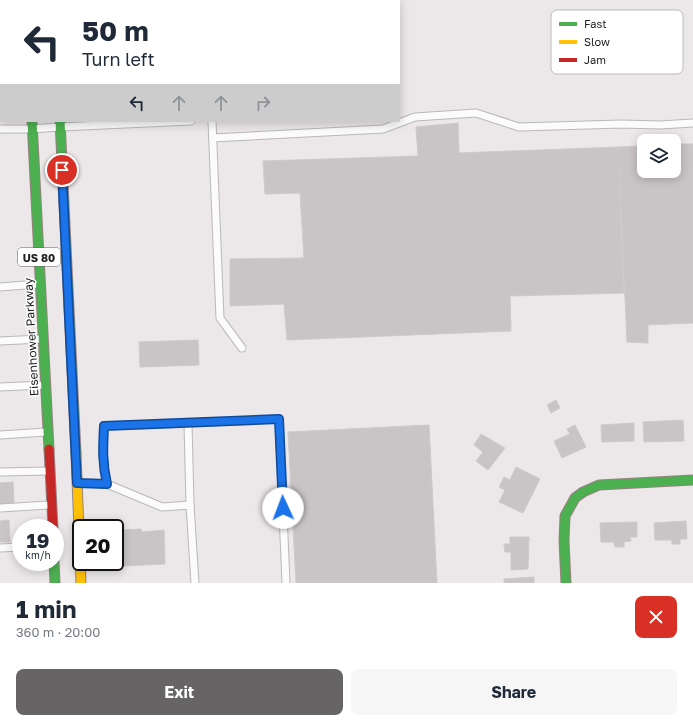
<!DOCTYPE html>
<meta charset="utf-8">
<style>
:root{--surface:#fff;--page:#f6f6f7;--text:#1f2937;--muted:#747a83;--accent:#666465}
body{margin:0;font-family:"Golos Text",sans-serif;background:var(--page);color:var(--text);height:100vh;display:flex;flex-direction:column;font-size:15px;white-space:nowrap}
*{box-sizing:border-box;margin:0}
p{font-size:13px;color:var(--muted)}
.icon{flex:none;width:22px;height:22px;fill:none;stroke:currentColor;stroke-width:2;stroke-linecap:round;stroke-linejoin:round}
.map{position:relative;height:583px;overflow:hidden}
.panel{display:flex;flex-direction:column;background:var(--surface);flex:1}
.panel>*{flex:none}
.guide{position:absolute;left:0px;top:0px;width:400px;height:122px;box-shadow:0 2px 10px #0003;background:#fff;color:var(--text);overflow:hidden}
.fabs{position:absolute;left:637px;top:134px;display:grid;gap:8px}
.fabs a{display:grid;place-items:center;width:44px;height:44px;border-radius:8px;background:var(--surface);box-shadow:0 2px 10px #0003;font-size:20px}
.speed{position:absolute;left:12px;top:519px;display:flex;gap:8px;font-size:20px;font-weight:700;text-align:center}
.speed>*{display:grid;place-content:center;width:52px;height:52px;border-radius:50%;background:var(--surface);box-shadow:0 2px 10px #0003;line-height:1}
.speed small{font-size:10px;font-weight:400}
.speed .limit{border:2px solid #111;border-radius:6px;background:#fff;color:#111}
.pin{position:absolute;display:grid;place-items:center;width:34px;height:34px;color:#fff;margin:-17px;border:2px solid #fff;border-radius:50%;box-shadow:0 1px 4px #0007}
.me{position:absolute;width:44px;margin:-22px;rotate:358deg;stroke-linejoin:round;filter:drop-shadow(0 0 3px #0008)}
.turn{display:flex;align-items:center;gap:14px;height:84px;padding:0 16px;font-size:18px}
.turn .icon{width:52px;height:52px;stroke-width:2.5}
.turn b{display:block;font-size:28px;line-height:34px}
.lanes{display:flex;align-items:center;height:38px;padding:0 16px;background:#0003;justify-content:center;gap:20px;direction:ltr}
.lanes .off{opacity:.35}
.round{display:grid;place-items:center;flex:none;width:42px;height:42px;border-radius:8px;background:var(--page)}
.headline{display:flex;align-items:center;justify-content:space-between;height:68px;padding:0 16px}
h1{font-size:24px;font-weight:700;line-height:30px}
.cta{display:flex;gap:8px;margin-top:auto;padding:8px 16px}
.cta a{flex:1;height:46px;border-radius:8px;background:var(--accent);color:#fff;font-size:16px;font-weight:700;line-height:46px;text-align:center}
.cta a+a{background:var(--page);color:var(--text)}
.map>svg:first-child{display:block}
.building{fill:#c9c4c6;stroke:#cfc8cc}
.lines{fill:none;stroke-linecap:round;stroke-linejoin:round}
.lane-casing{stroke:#bab8b9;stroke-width:9}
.fast-casing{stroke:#958381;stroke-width:11}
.slow-casing{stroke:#958381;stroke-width:11}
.jam-casing{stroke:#958381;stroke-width:11}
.lane{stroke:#fcfbfc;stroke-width:7}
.fast{stroke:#4caf50;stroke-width:9}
.slow{stroke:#ffc107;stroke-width:9}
.jam{stroke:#c62828;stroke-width:9}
.route-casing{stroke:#114b97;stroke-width:10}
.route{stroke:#1a73e8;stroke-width:7}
.labels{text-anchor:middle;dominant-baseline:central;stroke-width:3;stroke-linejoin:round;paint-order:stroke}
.shield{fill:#fff;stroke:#626262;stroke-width:1}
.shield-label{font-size:11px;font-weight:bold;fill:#1e1e1e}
.street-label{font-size:12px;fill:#1e1e1e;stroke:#fff}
.key{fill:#fff;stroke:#bcbcbc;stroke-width:1}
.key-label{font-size:11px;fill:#1e1e1e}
</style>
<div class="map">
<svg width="693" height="583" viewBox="0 0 693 583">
<rect width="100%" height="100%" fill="#ece7e9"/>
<g class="building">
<path d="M458,123L459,153L618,147L624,293L510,296L511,331L287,340L284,304L230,306V259L304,258L300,193L265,194L263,161L418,156L416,127Z"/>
<path d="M674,144H693V323L648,325V343L627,342L618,147L644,146V171H674Z"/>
<path d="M198,340L199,365L140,367L139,342Z"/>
<path d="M556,400L560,408L551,413L547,405Z"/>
<path d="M683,420L684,441L644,442L643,422Z"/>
<path d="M634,423V441L602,442L601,425Z"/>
<path d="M429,425L437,583H296L288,432Z"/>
<path d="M575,425L586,447L562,458L554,441L570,434L567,429Z"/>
<path d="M481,434L505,448L488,470L476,461L483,452L474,445Z"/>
<path d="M516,467L540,479L523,513L499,502L505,490L499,487L504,477L510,480Z"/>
<path d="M13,482L14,504L0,505V483Z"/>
<path d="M9,520L10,542H0V521Z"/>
<path d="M686,521L687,539H680V544H672V540H655L654,523Z"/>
<path d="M637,522V537H630L631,541L624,542V547H615L614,542H601L600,523Z"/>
<path d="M141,529L142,532L164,530L165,564L122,566L121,530Z"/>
<path d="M510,537H529L528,569L511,570V552H505L504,544H510Z"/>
<path d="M534,577V583H504V579Z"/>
</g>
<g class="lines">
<defs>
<g id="lane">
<path d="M207,0V1"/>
<path d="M212,121L220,318L242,348"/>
<path d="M0,129H32L60,127L191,121"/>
<path d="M213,138L383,129L415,117L476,113L519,127L621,124L660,125L693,123"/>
<path d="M0,287L38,284"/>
<path d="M0,341L41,339"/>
<path d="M0,387L44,385"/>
<path d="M188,423L279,419L286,583"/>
<path d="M0,435L46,432"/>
<path d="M0,472L48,471"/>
<path d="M79,483L107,484L162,507L190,505L195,583"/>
<path d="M107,484C102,462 103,448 104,426L188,423L190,505"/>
<path d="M0,508L49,505"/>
<path d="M0,548L21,547"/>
</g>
<g id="fast">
<path d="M26,0V1"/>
<path d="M32,121L49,449"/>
<path d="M60,121L76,453"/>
<path d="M54,562L55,583"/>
<path d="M566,583L564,541L565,516L575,498L583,492L599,485L693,480"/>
</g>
<g id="slow">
<path d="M56,0V1"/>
<path d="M76,453L81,583"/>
</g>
<path id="jam" d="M49,449L53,528"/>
</defs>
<use href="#lane" class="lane-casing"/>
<use href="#fast" class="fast-casing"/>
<use href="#slow" class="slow-casing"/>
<use href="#jam" class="jam-casing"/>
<use href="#lane" class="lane"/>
<use href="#fast" class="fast"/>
<use href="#slow" class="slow"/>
<use href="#jam" class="jam"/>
</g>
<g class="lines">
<defs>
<path id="route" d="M62,170L77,483L107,484C102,462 103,447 104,426L279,419L283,508"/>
</defs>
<use href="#route" class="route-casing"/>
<use href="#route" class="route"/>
</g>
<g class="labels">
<rect class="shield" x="18" y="248" width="42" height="18" rx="3"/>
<g class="shield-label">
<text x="39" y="257">US 80</text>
</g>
<g class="street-label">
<text transform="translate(31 337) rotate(-93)">Eisenhower Parkway</text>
</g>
</g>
<rect x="551" y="10" width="132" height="64" rx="6" class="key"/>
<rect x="559" y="22" width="18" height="4" fill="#4caf50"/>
<rect x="559" y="40" width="18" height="4" fill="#ffc107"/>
<rect x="559" y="58" width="18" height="4" fill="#c62828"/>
<g class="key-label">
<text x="584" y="28">Fast</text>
<text x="584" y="46">Slow</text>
<text x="584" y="64">Jam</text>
</g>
</svg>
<div class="fabs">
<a><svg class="icon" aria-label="layers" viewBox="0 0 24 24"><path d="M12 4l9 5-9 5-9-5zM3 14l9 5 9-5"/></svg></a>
</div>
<div class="speed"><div>19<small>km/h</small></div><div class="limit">20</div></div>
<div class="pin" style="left:62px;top:170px;background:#d93025"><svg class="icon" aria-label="arrive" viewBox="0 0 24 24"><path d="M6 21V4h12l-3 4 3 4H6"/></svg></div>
<svg class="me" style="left:283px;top:508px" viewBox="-20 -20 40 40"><circle r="19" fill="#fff"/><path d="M0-13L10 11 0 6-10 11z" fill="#1a73e8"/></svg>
<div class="guide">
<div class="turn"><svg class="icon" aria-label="left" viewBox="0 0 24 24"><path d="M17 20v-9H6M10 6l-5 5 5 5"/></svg><div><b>50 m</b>Turn left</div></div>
<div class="lanes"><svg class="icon" aria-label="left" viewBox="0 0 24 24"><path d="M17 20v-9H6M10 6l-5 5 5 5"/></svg><svg class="icon off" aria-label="ahead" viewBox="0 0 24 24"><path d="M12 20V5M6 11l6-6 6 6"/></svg><svg class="icon off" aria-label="ahead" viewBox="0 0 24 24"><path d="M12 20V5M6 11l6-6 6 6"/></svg><svg class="icon off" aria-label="right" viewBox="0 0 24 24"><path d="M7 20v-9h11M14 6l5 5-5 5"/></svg></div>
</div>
</div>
<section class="panel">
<div class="headline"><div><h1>1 min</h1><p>360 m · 20:00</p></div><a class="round" style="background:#d93025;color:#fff"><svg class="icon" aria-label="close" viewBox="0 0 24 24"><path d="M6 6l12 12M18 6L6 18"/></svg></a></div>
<div class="cta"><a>Exit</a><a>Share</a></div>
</section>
